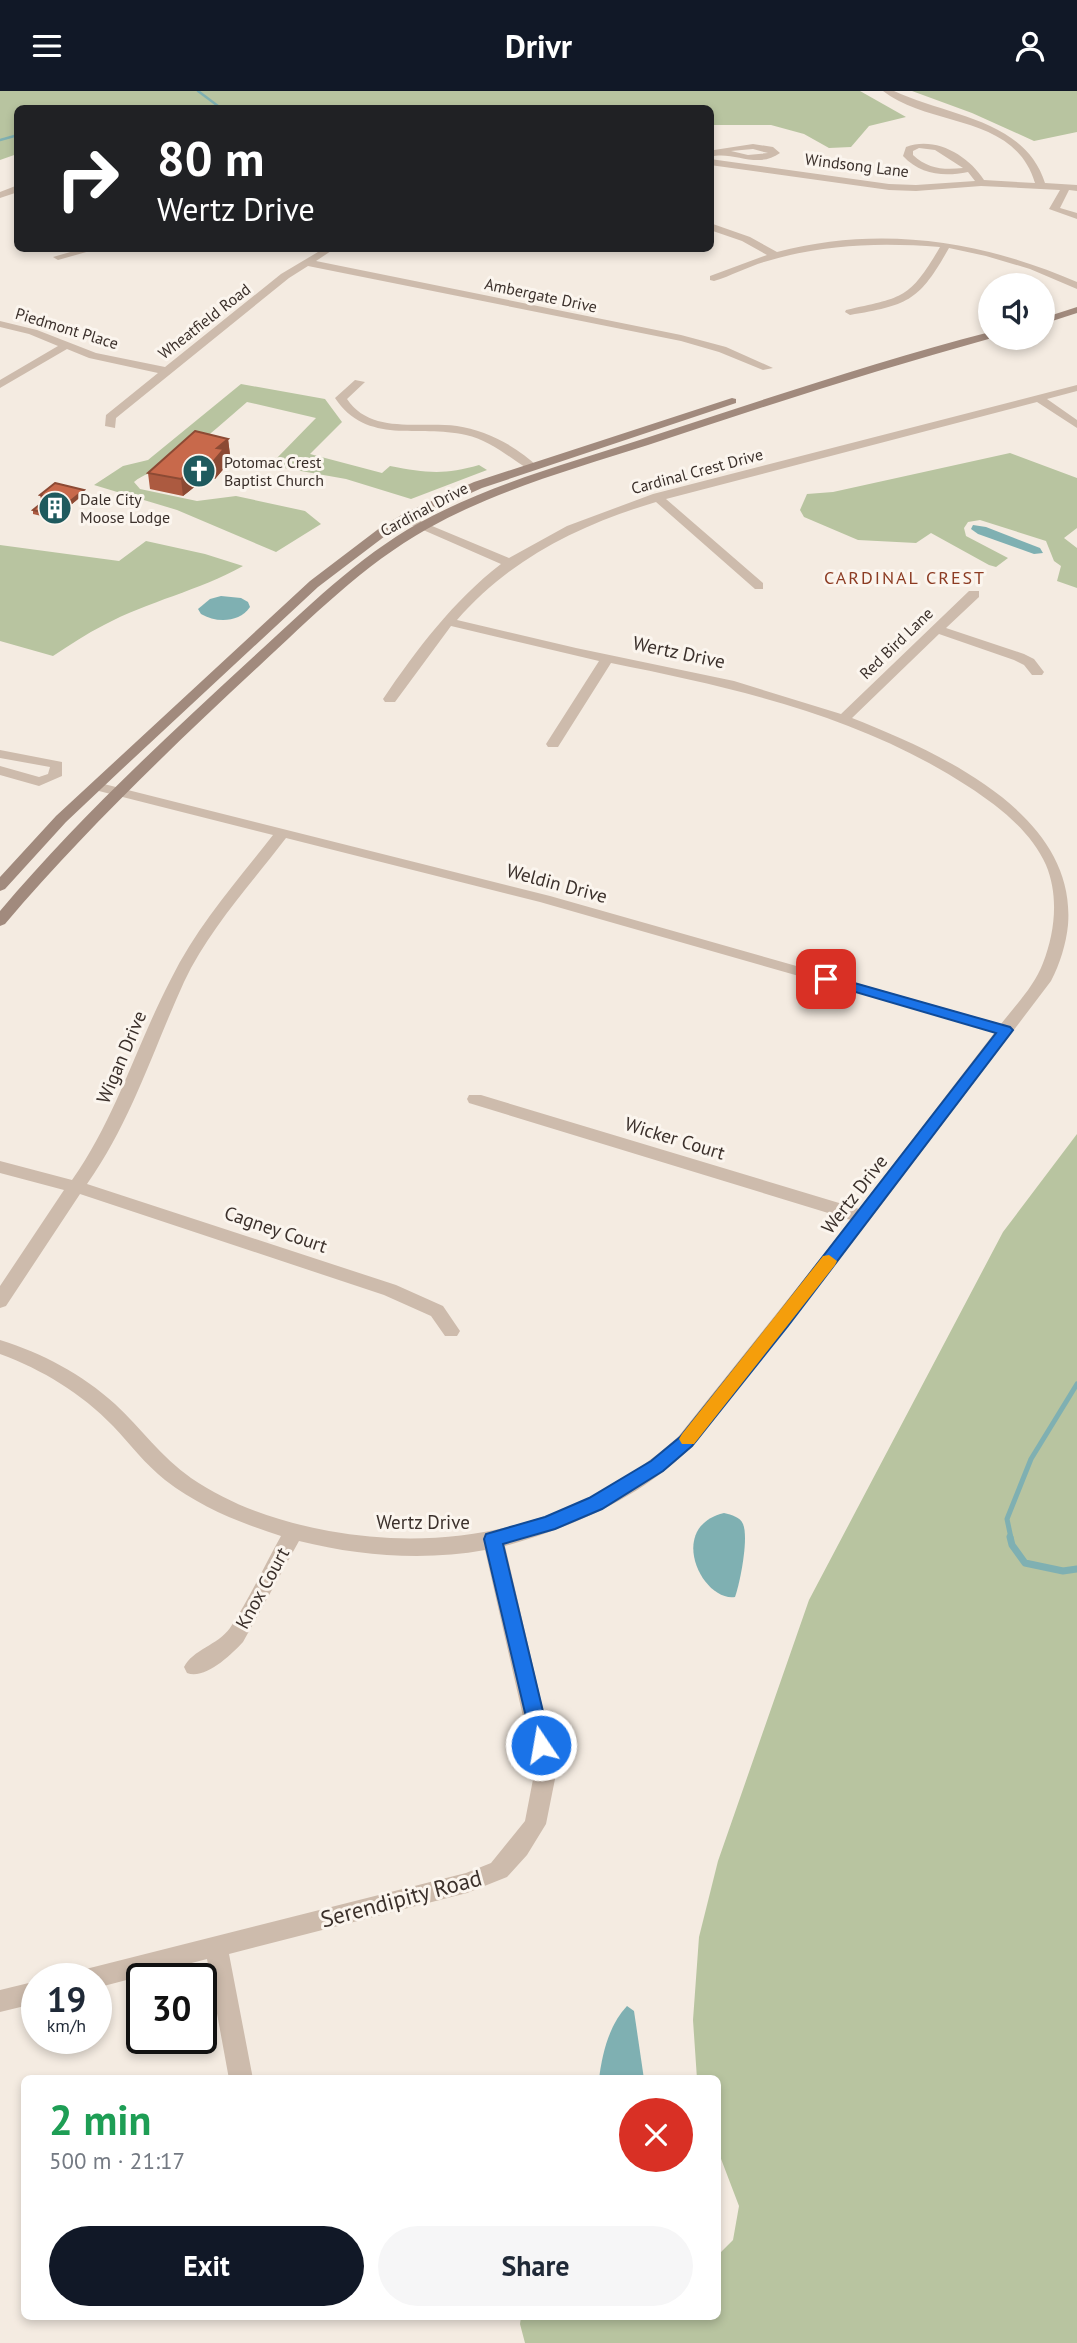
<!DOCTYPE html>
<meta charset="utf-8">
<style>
:root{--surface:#fff;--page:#f6f6f7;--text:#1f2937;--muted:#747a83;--accent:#111827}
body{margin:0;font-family:"PT Sans",sans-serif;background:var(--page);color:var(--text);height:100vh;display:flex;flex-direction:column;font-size:26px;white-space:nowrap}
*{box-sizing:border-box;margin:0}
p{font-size:23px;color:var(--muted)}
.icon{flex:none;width:38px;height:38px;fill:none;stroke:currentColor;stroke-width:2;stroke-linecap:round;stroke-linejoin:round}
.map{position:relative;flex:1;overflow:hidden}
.drawer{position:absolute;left:21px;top:1984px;width:700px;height:245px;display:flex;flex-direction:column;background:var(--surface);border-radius:10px;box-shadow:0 4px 10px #0003}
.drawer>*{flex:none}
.hud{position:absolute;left:14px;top:14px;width:700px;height:147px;border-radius:10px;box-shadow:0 4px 10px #0003;background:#202124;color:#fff;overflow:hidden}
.buttons{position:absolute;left:978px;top:182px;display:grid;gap:14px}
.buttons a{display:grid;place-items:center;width:77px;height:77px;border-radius:50%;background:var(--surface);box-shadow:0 4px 10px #0003;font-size:35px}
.speed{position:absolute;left:21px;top:1872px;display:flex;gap:14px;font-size:35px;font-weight:700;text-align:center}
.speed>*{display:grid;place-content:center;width:91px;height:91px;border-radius:50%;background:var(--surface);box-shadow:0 4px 10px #0003;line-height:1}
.speed small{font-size:18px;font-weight:400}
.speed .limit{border:4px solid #111;border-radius:10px;background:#fff;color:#111}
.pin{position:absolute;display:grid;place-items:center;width:60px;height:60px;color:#fff;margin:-30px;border-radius:14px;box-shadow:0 4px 10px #0006}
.me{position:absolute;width:77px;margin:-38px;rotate:348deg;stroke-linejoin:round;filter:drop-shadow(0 0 5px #0008)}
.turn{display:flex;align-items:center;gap:24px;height:147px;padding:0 28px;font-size:32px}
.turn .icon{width:91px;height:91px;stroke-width:2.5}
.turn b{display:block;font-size:49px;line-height:60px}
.round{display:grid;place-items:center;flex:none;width:74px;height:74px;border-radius:37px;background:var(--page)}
.summary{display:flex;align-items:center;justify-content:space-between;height:119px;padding:0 28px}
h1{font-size:42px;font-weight:800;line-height:52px;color:#1e9e55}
.action{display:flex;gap:14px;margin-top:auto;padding:14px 28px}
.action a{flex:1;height:80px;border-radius:42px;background:var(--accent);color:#fff;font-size:28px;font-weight:800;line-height:80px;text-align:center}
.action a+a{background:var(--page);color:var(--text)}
header{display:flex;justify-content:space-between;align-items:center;height:91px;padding:0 28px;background:var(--accent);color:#fff;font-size:32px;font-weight:800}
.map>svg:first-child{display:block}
.green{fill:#b8c4a0}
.water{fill:#7fb0b2}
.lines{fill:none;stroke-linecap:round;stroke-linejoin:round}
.stream-far2{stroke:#7fb0b2;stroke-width:2.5}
.stream-far1{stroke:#7fb0b2;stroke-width:5}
.stream{stroke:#7fb0b2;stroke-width:7}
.street{fill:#cdbbac;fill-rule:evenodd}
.secondary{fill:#a18a7d;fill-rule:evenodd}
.wall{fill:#ac5a40}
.shaded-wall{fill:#8c4a34}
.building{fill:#c8694b;stroke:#8c4a34;stroke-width:2}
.route{fill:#1a73e8;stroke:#114b97;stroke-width:2}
.slow{fill:#f59e0b}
.labels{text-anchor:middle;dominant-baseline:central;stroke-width:6;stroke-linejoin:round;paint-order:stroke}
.far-street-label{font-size:16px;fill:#3b302b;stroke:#fbf5ee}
.far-poi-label{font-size:16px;fill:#3b302b;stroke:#fbf5ee;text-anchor:start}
.far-neighbourhood-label{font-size:18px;letter-spacing:2px;fill:#8c3b22;stroke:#fbf5ee}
.street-label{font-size:19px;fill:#3b302b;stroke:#fbf5ee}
.near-street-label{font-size:23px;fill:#3b302b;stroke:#fbf5ee}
</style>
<header><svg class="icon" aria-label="menu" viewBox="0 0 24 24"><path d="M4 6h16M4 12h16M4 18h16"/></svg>Drivr<svg class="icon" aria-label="person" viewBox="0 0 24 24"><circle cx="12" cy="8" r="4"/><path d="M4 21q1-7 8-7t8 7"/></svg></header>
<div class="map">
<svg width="1077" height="2252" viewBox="0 0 1077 2252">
<rect width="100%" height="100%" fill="#f4ebe1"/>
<g class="green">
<path d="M0,0H860L906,26L869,35L851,56L829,57L804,43L771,34H711L710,18H18L17,63L0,69Z"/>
<path d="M912,0H1077V41L1034,50L972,22Z"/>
<path d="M241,293L325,308L342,331L310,363L382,382L390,375C426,382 445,384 479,374L487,379L411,408L346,388L284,377L276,373L275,369L316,327L247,311C220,334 194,359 163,376C153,382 143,383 134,391L140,398L197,410L236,405L305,420L321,433L276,461L177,419L94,394L123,375L148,369Z"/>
<path d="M1010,362L1077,387V437L1064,447L1077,457V497L1057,490L1061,475L1054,470L1046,450L980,429L968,431L964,437L966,445L1008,467L996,476L989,474L931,442L916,452L858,449L804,426L800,419L807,403L833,401Z"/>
<path d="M146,450L205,463L243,475C198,500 149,510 104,534C86,543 70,554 53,565L0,550V454L119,470Z"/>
<path d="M1077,1043V2252H525L520,2233L521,2226H718V2164L733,2149L739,2115L718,2060V1988H697L693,1929L699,1846L718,1770L809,1509L1003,1141Z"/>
</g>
<g class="water">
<path d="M973,434L986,436L1040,457L1043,462L1034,463L978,443L971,438Z"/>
<path d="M221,505L241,507L248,511L250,516C239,532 216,532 201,523L198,518L210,508Z"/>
<path d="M724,1422C732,1424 740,1426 743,1433C749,1447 740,1492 735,1506C702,1511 666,1436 724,1422Z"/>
<path d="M627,1915L634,1920L644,1988H599C602,1963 609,1934 627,1915Z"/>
</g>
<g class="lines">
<g class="stream-far2">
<path d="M198,0L222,18"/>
<path d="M0,49L18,44"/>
</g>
<path class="stream-far1" d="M1011,1447L1007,1428L1031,1368L1077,1293"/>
<path class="stream" d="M1010,1446L1012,1454L1025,1472L1063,1480L1077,1478"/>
<g class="street">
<path d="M883,0H894C947,25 1025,28 1045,92L1077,94V100L1069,99L1060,117L1077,122V128L1049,118L1060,99L981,95L916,100L889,99L710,74V68L889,93L916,94L975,90L968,81C944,86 921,84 903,65L906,56C935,45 968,64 984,89L1035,92C1014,22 930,37 883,0ZM919,57L935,59L963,77C944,79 928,78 913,64V60Z"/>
<path d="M753,53L773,56L780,62C757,79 733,59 710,66V60L714,59ZM753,58L768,62L748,64L731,60Z"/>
<path d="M18,94V101L0,107V101Z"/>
<path d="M710,132L750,146L777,161C880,134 980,149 1077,191V198L1030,178L986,165L949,157C919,210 909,214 850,224L845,221L846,219C903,206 909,209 940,156C880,151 822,153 764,171C747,176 731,185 714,190L710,189V185L767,164L742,150L710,139Z"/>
<path d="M81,158H97L58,169L53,166Z"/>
<path d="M323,158H334L316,170L681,244L726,256L773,277L763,279L719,261L681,250L308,175L289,187L116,327L115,337L105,335L106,324L158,282L89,267L67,258L0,297V289L58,255L29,243L0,236V230L37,239L96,262L165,276L281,183Z"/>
<path d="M355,289L365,291L347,308C371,344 420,330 457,335C486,339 518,356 538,376L528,378C509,366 489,349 466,344C418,333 367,355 335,307Z"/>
<path d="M1077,294V300L1047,308L1077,329V337L1037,311L666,408L763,492V498H755L656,411C579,434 510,468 457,529L576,557L734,590L841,623L969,500H979V506L946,537L1024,563L1034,568L1044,581L1042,584H1032L1024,574L1014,569L939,543L852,627C938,661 1077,722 1068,834C1066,853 1060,873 1051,890L869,1130L698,1349C647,1404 576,1435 505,1455L557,1678L546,1733L527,1764L507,1786L467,1802L229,1863L253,1988H229L207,1868L96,1897V1888H74L78,1880L466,1782L491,1772L525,1730L535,1678L485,1459C425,1470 359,1465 299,1450L243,1551C231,1564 205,1589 187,1582L184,1576C192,1559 218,1554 230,1537C249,1509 264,1475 281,1445C240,1432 200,1416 165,1389C145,1373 130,1353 113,1335C81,1302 43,1279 0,1263V1249C42,1262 82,1283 115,1313C141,1337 161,1366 191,1387C232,1415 280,1431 329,1440C456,1463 581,1433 678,1346L851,1129L469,1012L467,1008L469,1004H481L859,1118L995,941L540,811L286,747C251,793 209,838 184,891C153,959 131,1031 87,1093L396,1194L443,1215L460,1240L457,1245H445L431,1225L384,1204L80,1103L6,1215L0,1217V1195L64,1099L0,1082V1070L72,1089C116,1027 136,955 171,888C197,835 237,790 273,744L91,698L89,695L96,691L550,805L1001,933C1016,914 1035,894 1043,872C1055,841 1059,805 1046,774C1031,740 998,715 969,696C861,625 735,597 611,572L558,656H548L546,653L599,570L451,535L395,611H385L383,608C417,558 453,510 501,473L398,428L408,425L509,467L567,435L653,403Z"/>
<path d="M0,659L62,671V685L39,695L0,684V675L39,686L48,683L50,676L0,667Z"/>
<path d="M37,1890V1912L0,1921V1899Z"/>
</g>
<g class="secondary">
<path d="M1077,216V222L1043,233V227Z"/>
<path d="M990,241L992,247C876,279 762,316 648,354C573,378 496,399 427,438C363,474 311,527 258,576C170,658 83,741 5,833L0,835V820C76,730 163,649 250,569C303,521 356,467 419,432C490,393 569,372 646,347C760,310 874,271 990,241Z"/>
<path d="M732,307L736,308V312L482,397L413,428L389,442L318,496L120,680L66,731L5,798L0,800V786L56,725L310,490L381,436L405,422L474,391Z"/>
</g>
</g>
<g class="wall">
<path d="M228,348L230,364L225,368L226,375L215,388L207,386L183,405L150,398L148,382Z"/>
<path d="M84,399V403L54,428L33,423V419L45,409L41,408L40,404Z"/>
</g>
<g class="shaded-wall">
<path d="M228,348L230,364L225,368L226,375L215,388L213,371L217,357Z"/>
<path d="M205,369L207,386L183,405L181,388Z"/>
<path d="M84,399V403L54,428L53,424Z"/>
</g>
<g class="building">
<path d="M195,340L228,348L217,357L224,358L213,371L205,369L181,388L148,382Z"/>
<path d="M55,392L84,399L53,424L33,419L49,406L40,404Z"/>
</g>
<path class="route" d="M826,884L1010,936L1013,939L788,1235L692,1355L663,1380L602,1418L555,1438L503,1453L551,1654L548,1660L541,1663L534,1660L484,1448L486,1443L545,1426L589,1407L651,1370L680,1346L776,1226L996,942L821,891L819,888Z"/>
<path class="slow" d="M829,1164L837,1170L835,1174L694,1353H682L679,1348L682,1343L823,1165Z"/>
<defs>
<symbol id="church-disc" viewBox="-11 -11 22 22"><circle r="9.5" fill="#1f5a5e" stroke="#fbf5ee"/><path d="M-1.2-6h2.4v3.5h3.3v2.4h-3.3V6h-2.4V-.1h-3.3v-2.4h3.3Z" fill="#fff"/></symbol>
<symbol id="building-disc" viewBox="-11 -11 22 22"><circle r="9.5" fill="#1f5a5e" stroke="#fbf5ee"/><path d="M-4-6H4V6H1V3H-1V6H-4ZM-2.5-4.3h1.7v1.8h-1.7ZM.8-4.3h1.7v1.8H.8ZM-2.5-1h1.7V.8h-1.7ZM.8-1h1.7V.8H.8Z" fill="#fff"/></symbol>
</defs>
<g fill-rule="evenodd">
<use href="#church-disc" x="180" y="361" width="38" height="38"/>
<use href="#building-disc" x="36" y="398" width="38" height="38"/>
</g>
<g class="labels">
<g class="far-street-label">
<text transform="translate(857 74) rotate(7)">Windsong Lane</text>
<text transform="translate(541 204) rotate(12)">Ambergate Drive</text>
<text transform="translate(204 230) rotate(-38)">Wheatfield Road</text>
<text transform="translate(67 237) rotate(17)">Piedmont Place</text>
<text transform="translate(697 380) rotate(-15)">Cardinal Crest Drive</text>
<text transform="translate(424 418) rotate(-28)">Cardinal Drive</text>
<text transform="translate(896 552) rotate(-44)">Red Bird Lane</text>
</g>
<g class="far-poi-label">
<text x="224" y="371">Potomac Crest<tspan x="224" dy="18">Baptist Church</tspan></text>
<text x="80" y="408">Dale City<tspan x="80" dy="18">Moose Lodge</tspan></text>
</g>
<g class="far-neighbourhood-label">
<text x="905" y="486">CARDINAL CREST</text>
</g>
<g class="street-label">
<text transform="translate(679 561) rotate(12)">Wertz Drive</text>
<text transform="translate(557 792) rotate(15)">Weldin Drive</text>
<text transform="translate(121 966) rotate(-67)">Wigan Drive</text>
<text transform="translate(675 1047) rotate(17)">Wicker Court</text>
<text transform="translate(854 1103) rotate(-52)">Wertz Drive</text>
<text transform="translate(276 1138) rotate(19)">Cagney Court</text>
<text x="423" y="1431">Wertz Drive</text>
<text transform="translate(262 1497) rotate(-61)">Knox Court</text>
</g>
<g class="near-street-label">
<text transform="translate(401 1807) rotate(-15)">Serendipity Road</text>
</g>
</g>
</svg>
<div class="buttons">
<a><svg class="icon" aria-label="sound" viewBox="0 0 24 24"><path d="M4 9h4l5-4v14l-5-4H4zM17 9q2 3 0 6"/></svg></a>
</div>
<div class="speed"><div>19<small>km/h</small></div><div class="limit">30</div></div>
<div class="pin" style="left:826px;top:888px;background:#d93025"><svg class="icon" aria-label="arrive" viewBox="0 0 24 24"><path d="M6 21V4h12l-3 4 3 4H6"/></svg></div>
<svg class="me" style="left:541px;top:1654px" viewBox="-20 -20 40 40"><circle r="17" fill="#1a73e8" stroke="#fff" stroke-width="3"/><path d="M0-11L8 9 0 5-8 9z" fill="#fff"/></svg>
<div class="hud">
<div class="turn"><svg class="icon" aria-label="right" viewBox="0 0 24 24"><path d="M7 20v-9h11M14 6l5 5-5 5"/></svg><div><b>80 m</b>Wertz Drive</div></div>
</div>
<section class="drawer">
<div class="summary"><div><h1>2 min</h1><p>500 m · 21:17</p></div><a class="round" style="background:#d93025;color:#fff"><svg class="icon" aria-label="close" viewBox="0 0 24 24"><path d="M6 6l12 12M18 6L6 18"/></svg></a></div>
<div class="action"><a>Exit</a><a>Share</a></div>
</section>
</div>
